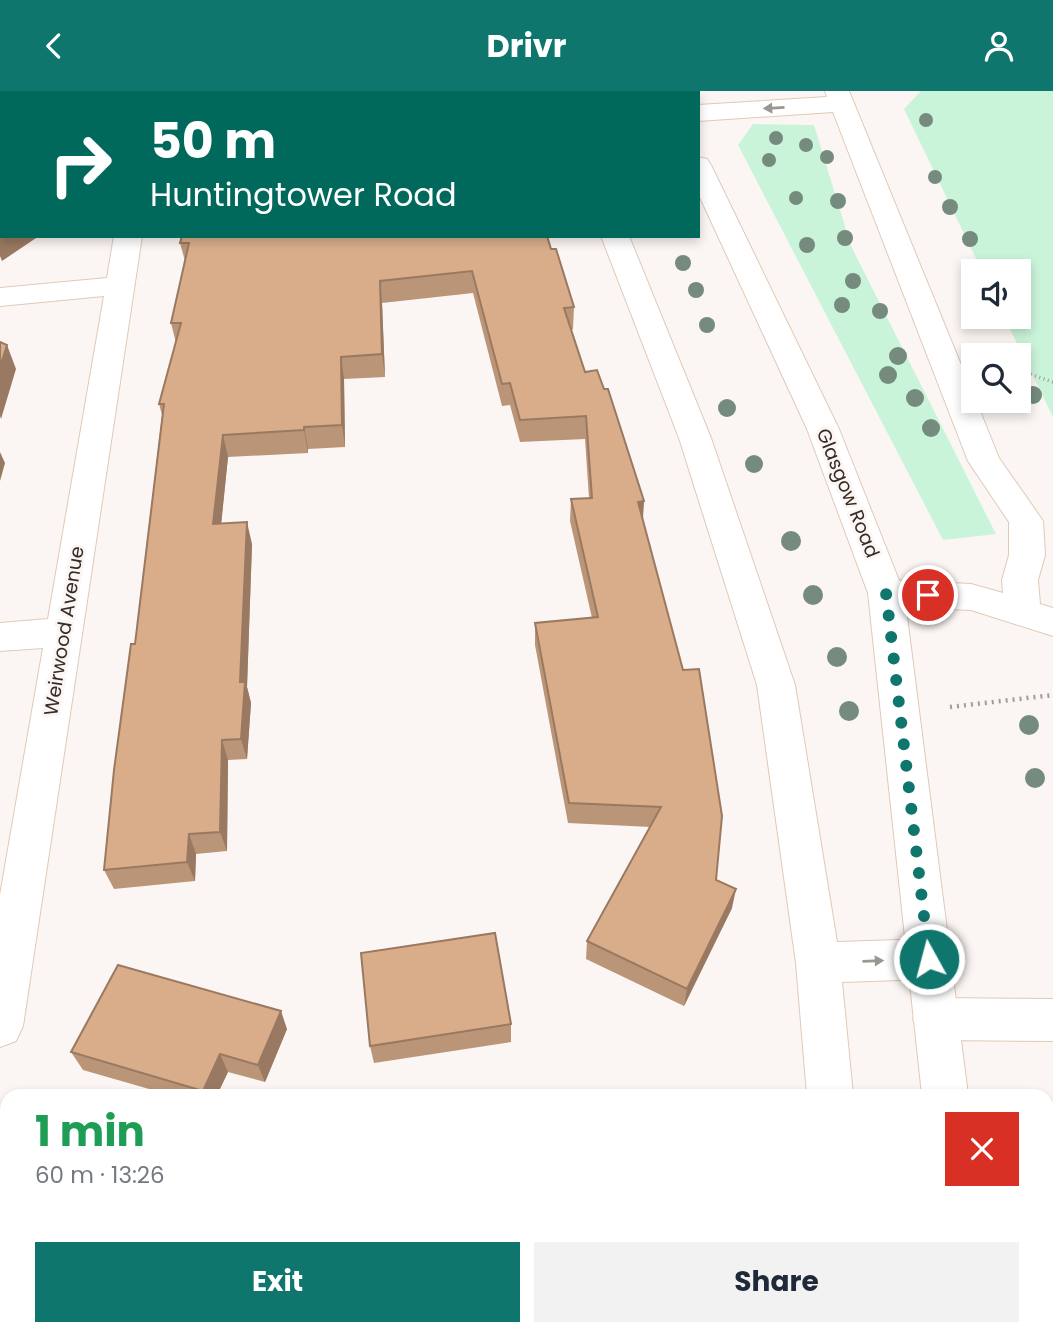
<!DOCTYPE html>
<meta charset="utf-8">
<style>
:root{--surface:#fff;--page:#f2f2f3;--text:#1f2937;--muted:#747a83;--accent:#0f766e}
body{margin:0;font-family:Poppins,sans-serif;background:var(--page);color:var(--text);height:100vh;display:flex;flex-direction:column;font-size:26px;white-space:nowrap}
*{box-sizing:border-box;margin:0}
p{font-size:23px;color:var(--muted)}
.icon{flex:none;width:38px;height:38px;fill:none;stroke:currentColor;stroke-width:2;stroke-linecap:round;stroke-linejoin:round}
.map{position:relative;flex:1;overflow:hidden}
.side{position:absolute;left:0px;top:998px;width:1054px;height:247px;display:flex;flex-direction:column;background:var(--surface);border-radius:21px 21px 0 0;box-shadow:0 4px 10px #0003}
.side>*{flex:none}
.top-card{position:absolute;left:0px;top:0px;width:700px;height:147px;box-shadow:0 4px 10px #0003;background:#00695c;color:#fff;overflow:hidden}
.controls{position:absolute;left:961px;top:168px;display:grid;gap:14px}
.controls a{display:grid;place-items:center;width:70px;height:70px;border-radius:0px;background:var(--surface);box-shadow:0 4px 10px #0003;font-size:35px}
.pin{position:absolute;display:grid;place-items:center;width:60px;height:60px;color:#fff;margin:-30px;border:4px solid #fff;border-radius:50%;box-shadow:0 2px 7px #0007}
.me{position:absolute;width:77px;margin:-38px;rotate:353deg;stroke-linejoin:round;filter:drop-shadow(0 0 5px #0008)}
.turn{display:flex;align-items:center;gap:24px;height:147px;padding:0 35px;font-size:32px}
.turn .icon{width:91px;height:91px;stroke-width:2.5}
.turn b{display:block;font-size:49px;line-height:60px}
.round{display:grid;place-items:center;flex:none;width:74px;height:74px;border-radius:0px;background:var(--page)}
.summary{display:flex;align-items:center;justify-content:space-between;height:119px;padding:0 35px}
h1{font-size:42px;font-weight:700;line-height:52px;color:#1e9e55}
.button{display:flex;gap:14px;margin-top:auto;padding:14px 35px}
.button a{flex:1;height:80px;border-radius:0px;background:var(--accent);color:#fff;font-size:28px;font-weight:700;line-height:80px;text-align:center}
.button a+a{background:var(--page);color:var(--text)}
header{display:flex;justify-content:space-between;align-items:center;height:91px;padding:0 35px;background:var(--accent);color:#fff;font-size:32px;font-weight:700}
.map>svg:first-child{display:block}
.green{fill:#caf4da}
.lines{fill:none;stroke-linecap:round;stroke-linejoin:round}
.minor-casing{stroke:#e1c9b7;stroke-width:2}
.major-casing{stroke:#e1c9b7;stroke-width:2}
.path-far1{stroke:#a29b96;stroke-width:3.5;stroke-dasharray:1 3.5;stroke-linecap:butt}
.path{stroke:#a29b96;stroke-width:4.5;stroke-dasharray:2 5;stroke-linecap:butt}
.minor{fill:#fff;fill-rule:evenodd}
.major{fill:#fff;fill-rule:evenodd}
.tree{fill:#748b7e}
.wall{fill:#bb9577}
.shaded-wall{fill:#997961}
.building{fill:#daad8a;stroke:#997961;stroke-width:2}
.oneway{fill:#9a9692}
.route{stroke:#0f766e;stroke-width:12;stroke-dasharray:0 21.6}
.labels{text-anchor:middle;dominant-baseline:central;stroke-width:6;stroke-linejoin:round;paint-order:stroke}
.street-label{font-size:19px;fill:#352c25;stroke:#fbf6f3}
</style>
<header><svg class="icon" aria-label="back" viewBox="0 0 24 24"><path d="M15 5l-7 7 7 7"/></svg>Drivr<svg class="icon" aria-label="person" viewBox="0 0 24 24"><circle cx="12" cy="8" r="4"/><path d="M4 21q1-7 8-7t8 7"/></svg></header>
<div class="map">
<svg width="1053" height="1244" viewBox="0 0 1053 1244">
<rect width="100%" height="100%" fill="#fbf6f3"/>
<g class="green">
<path d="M921,0H1053V326L1004,226H1018V180H982L904,18Z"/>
<path d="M753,33L814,34L851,155L996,443L943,449L738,54Z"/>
</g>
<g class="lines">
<defs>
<g id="minor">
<rect x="139" y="0" width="24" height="2"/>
<path d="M546,0H570L571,2H546Z"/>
<path d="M825,0H849L973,303V310H976L999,367L1043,430L1045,464L1038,489L1040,513L1053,517V545L971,519L886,515L873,511L868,502L873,493L886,489L971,493L1003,502L1002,489L1009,464V431L968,370L833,21L698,30V14L827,6Z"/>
<path d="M114,145H142L23,935L16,950L0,956V804L43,557L0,560V532L48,528L104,205L0,215V197L107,187Z"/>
<path d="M601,145H629L711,347L795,594L837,851L929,848L945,854L951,868L945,882L929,888L842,891L853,1004H807L796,872L757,594L679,347Z"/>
<path d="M936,907L1053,908V950L936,949L920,943L913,928L920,913Z"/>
<path d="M7,1175V1227L0,1228V1176Z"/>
<rect x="820" y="1237" width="52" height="7"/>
</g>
<g id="major">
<path d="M649,0H673L674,2H649Z"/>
<path d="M698,66L707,68L711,74L839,338L904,502L968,1004H922L868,502L807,338L698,102Z"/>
<path d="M946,1237H998L999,1244H947Z"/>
</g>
</defs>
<use href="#minor" class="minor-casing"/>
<use href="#major" class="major-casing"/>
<path class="path-far1" d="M1018,279L1053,291"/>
<path class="path" d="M950,616L1053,604"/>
<use href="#minor" class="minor"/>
<use href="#major" class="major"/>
</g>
<g class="tree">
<circle cx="926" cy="29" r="7"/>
<circle cx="776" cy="47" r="7"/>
<circle cx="806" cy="54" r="7"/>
<circle cx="827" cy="66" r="7"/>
<circle cx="769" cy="69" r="7"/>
<circle cx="935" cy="86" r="7"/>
<circle cx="796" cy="107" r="7"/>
<circle cx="838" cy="110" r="8"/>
<circle cx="950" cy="116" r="8"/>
<circle cx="845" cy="147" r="8"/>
<circle cx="970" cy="148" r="8"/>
<circle cx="807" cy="154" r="8"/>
<circle cx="683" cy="172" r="8"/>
<circle cx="853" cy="190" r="8"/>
<circle cx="696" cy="199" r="8"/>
<circle cx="842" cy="214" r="8"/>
<circle cx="880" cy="220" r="8"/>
<circle cx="707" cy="234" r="8"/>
<circle cx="898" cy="265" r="9"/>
<circle cx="888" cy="284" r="9"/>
<circle cx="1033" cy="304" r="9"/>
<circle cx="915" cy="307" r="9"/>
<circle cx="727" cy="317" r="9"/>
<circle cx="931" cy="337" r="9"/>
<circle cx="754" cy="373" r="9"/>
<circle cx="791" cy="450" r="10"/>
<circle cx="813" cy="504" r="10"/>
<circle cx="837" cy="566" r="10"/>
<circle cx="849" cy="620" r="10"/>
<circle cx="1029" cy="634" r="10"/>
<circle cx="1035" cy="687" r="10"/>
</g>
<g class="wall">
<path d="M180,152L551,158L574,216L573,238L571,239L585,281L644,410L643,429L716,789L732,817L684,915L586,868L587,850L651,736L568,732L535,554V532L592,527L570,430L571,408L589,407L585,348L520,351L510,314L502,315L473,202L382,212L385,286L344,288L345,356L308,358V362L228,366L221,432L252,453L247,596L251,612L247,668L228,669L227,760L196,763L195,790L114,798L104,779L135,553L162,324L159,313L176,252L171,232L185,170Z"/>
<path d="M511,933V951L374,972L370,955Z"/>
<path d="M287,938L265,991L228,981L217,1004H170L83,979L71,961Z"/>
</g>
<g class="shaded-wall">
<path d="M2,144V145H39L2,170L0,165V146Z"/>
<path d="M380,190L382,212L385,286L382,263Z"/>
<path d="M7,254L16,278L1,328L0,325V276Z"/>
<path d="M341,266L344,288L345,356L342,334Z"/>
<path d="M304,336L308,358V362L304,339Z"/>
<path d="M223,344L228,366L219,455L213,433Z"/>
<path d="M0,361L5,372L0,390Z"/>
<path d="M644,410L642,432L638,411Z"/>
<path d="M247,431L252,453L247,596L251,612L247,668L241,648L240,591Z"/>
<path d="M222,649L228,669L227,760L220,741Z"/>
<path d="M189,743L196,763L195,790L187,771Z"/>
<path d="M736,798L732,817L684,915L687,898Z"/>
<path d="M281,920L287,938L265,991L258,974Z"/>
<path d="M220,963L228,981L217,1004H206L203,1000Z"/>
</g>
<g class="building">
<path d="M0,0H88L87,2H2V144L0,146Z"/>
<path d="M205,0H503L504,2H205Z"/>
<path d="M182,145H547L551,158H556L574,216L564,217L585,281L597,279L604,298H608L644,410L638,411L683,579L699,578L722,725L716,789L736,798L687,898L587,850L661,716L569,712L535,532L598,526L571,408L592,407L586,325L520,329L510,292L502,293L472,180L380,190L382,263L341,266L342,334L304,336V339L223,344L213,433L247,431L240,591H245L241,648L222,649L220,741L189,743L187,771L104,779L114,679L131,553H135L164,313H159L181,232H171L189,152H180Z"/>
<path d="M0,251L7,254L0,276Z"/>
<path d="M495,842L511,933L370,955L361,862Z"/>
<path d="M118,874L281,920L258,974L220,963L203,1000L71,961Z"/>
<path d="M389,1237H430L431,1244H361Z"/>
<path d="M506,1237H652L660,1244H501Z"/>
</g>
<defs><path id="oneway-solid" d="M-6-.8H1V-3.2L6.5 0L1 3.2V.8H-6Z" transform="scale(1.75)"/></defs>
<g class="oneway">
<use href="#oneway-solid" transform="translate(774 17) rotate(177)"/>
<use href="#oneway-solid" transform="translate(873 870) rotate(-2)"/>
</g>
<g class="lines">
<path class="route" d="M928,504L886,502L929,868"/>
</g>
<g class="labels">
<g class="street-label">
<text transform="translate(848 402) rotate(68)">Glasgow Road</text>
<text transform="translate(64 540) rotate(-81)">Weirwood Avenue</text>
</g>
</g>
</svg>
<div class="controls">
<a><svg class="icon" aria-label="sound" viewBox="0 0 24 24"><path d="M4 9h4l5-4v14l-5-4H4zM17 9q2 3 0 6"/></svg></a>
<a><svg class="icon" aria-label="search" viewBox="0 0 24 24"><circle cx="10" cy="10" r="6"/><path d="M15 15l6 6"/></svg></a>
</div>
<div class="pin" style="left:928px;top:504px;background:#d93025"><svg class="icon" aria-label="arrive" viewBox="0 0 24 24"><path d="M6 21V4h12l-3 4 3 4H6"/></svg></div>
<svg class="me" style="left:929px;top:868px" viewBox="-20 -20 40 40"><circle r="17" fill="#0f766e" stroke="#fff" stroke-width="3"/><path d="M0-11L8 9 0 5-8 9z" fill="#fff"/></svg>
<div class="top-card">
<div class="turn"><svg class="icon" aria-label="right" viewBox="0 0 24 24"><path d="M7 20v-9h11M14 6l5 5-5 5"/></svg><div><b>50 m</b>Huntingtower Road</div></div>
</div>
<section class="side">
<div class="summary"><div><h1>1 min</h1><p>60 m · 13:26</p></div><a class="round" style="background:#d93025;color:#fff"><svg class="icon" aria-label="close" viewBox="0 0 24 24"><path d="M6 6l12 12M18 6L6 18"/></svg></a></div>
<div class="button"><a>Exit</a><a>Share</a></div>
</section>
</div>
